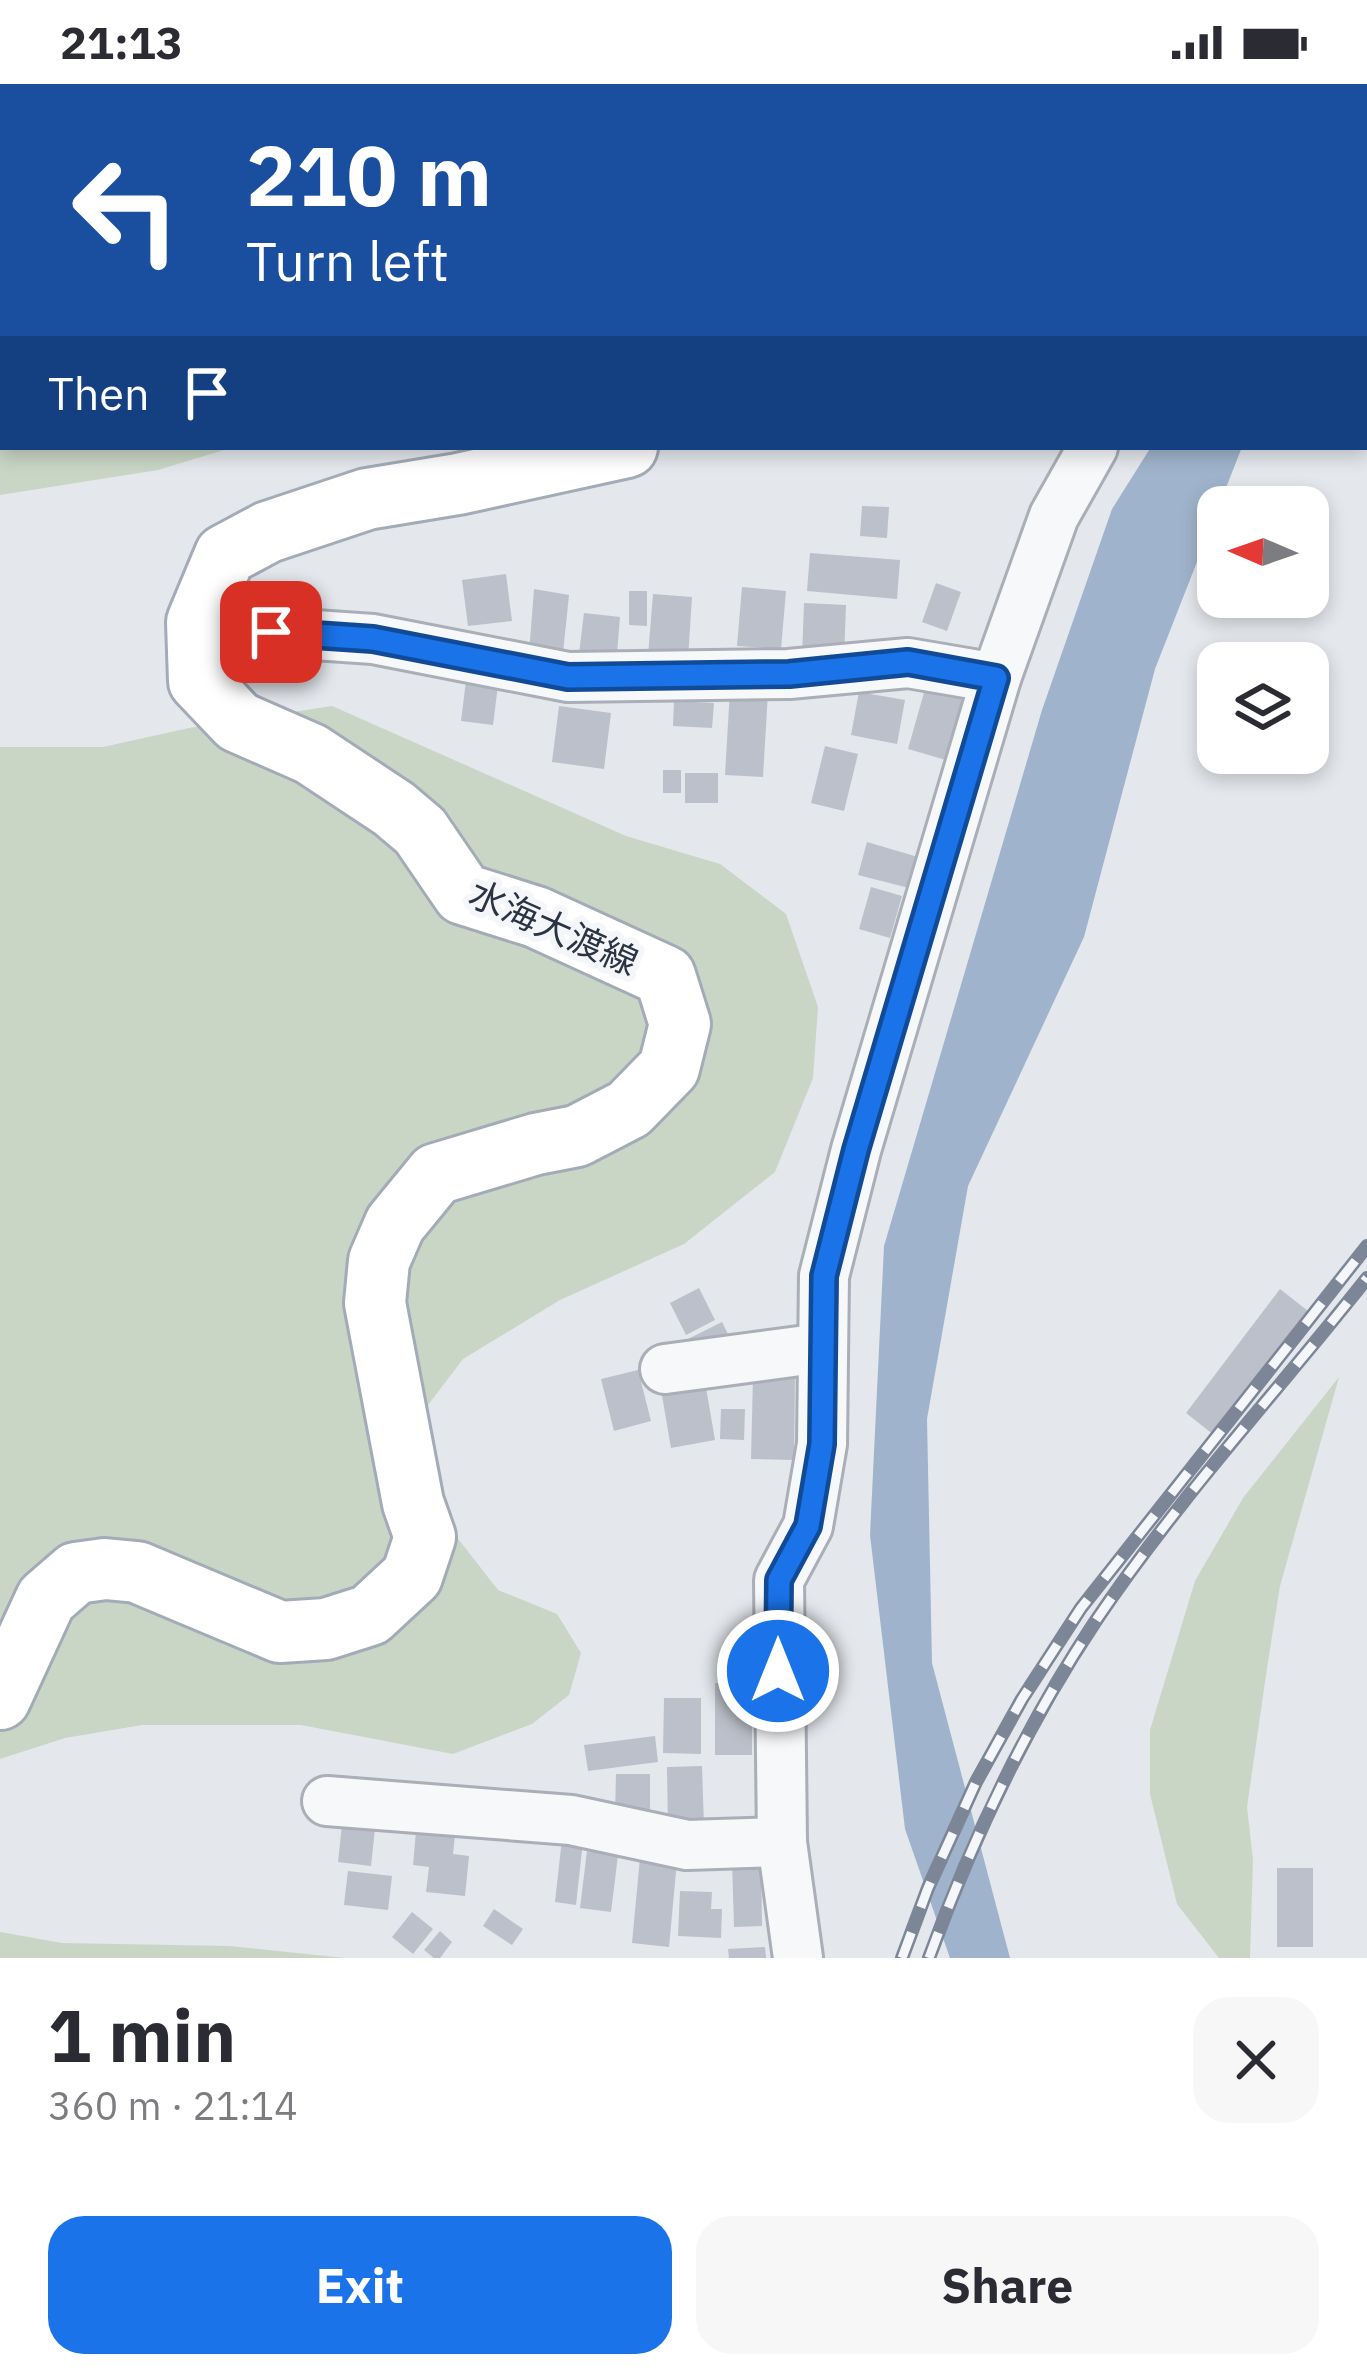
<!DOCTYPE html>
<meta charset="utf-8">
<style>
:root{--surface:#fff;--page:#f7f7f7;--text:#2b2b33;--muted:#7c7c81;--accent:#1a73e8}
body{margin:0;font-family:"IBM Plex Sans","Noto Sans JP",sans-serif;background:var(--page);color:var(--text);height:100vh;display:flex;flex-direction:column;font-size:45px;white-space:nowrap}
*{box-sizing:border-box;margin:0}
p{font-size:39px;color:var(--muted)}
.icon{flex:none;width:66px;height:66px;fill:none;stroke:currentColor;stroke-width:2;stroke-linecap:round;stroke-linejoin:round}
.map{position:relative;height:1874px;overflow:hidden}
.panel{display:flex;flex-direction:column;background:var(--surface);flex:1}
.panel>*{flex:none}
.hud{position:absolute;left:0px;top:0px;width:1368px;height:366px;box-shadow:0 6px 18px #0003;background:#1a4fa0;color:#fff;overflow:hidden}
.needle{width:78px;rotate:272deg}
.tools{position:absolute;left:1197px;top:402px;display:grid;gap:24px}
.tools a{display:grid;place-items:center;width:132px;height:132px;border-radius:24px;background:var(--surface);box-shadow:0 6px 18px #0003;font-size:60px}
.pin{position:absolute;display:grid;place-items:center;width:102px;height:102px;color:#fff;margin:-51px;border-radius:24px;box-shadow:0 6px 18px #0006}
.me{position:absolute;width:132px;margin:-66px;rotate:0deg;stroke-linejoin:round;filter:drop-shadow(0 0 9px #0008)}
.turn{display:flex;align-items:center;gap:42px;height:252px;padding:0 48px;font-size:54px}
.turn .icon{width:156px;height:156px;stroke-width:2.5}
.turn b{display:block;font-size:84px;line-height:102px}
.then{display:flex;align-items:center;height:114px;padding:0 48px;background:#0003;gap:24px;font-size:45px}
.round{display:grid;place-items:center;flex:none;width:126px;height:126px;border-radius:36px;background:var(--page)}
.head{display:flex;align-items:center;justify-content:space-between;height:204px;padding:0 48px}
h1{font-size:72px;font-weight:700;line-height:90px}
.button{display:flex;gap:24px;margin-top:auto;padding:24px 48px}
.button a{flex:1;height:138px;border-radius:36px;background:var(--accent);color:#fff;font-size:48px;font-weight:700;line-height:138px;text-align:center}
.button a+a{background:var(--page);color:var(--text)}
.status{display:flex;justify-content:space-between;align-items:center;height:84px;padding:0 60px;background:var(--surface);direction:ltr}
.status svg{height:33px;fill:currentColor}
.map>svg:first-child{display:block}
.green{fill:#c9d6c5}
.water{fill:#9fb4cc}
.building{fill:#bbc0ca}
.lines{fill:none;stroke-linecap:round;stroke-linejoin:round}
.minor-casing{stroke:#a9aeb7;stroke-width:54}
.major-casing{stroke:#a3abb8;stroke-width:66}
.minor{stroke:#f7f8fa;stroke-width:48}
.major{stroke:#fff;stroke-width:60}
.rail-casing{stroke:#7d8696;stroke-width:14}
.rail{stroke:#f4f6f9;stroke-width:9;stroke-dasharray:27;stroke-linecap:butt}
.route-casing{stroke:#114b97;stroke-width:30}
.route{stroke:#1a73e8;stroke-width:21}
.labels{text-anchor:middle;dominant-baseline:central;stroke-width:12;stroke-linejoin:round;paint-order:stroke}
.street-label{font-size:36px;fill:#2b3445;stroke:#f4f6f9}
</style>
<div class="status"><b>21:13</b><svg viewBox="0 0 49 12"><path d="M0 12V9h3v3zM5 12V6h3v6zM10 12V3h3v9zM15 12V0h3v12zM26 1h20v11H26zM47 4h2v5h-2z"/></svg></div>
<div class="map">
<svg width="1367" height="1874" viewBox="0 0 1367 1874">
<rect width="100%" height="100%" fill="#e4e7ec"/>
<g class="green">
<path d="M0,0H1100L3,3V363H234L158,386L0,411Z"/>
<path d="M332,622L626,752L720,780L786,830L818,923L813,994L775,1088L684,1160L560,1216L463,1275L419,1333L452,1447L498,1506L557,1530L581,1569L569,1611L532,1640L453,1670L301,1641H142L65,1654L0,1675V663H103L189,644Z"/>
<path d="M1339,1293L1280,1502L1267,1584L1247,1723L1253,1776L1250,1874H1219L1177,1820L1150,1710V1646L1195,1497L1243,1414Z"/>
<path d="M0,1848L62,1859L229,1862L345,1874H0Z"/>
</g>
<path class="water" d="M1151,363H1242L1155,585L1084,853L968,1102L927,1335L932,1579L1010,1874H950L905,1745L870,1451L884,1162L1042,626L1112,425Z"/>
<g class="building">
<path d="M862,422L889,423L887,454L860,452Z"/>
<path d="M810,469L900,476L897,515L807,507Z"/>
<path d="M506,490L512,537L468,542L462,496Z"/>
<path d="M936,499L961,508L947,547L922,538Z"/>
<path d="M742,503L786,507L781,565L737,562Z"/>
<path d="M534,505L569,511L562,578L529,570Z"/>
<path d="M629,507H647V542L629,541Z"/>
<path d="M653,510L692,513L688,575L648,572Z"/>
<path d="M804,519L846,521L844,575L802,574Z"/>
<path d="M584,529L620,533L616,582L578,578Z"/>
<path d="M929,591L967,602L946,676L908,665Z"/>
<path d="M466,597L498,601L493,641L461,637Z"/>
<path d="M730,606L768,608L763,693L725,691Z"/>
<path d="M859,608L905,616L897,660L851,651Z"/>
<path d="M674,617L714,619L712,644L673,642Z"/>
<path d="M559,622L611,629L604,685L552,678Z"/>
<path d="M825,662L858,670L844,727L811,719Z"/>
<rect x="663" y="686" width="18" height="23"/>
<rect x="685" y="689" width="33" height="30"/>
<path d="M867,758L918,773L909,804L858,791Z"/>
<path d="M871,803L902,812L890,854L859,845Z"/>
<path d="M699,1204L715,1236L686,1251L670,1219Z"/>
<path d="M1280,1205L1308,1227L1214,1351L1186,1329Z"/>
<path d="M722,1238L729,1252L678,1279L670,1264Z"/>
<path d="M638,1286L651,1337L614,1347L601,1295Z"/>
<path d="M704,1292L715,1356L671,1364L660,1300Z"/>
<path d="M753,1293H795L794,1376L751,1375Z"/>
<path d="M721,1325H745L744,1356L720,1355Z"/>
<rect x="715" y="1599" width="37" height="72"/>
<path d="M664,1614H701V1670L663,1669Z"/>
<path d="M655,1652L658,1678L588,1687L584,1661Z"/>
<path d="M702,1682L704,1743L668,1744L667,1683Z"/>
<path d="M616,1690H650V1732H615Z"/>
<path d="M343,1731L376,1735L371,1782L338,1778Z"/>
<path d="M417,1736L456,1741L453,1770L469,1772L465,1812L426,1808L429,1783L413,1781Z"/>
<path d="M562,1755L583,1757L576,1821L555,1818Z"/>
<path d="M587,1767L618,1771L611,1828L580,1824Z"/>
<path d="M640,1774L677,1777L669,1863L632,1859Z"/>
<path d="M732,1777H761L762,1842L734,1843Z"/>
<rect x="1277" y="1784" width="36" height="79"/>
<path d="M348,1787L392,1792L388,1826L344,1821Z"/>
<path d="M680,1807L712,1808L711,1825H722L721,1854L678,1852Z"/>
<path d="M494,1825L523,1845L512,1861L483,1842Z"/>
<path d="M412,1828L433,1845L413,1870L392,1853Z"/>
<path d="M440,1847L452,1858L440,1874H434L424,1866Z"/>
<path d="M765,1863L766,1874H729L728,1865Z"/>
</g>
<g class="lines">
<defs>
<g id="minor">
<path d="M1347,3L1350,0"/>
<path d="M271,548L373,555L568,593L789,590L908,579L996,594"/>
<path d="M665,1285L822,1264"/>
<path d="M327,1717L571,1736L687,1761L782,1758"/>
<path d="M798,1874L782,1758L779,1496L808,1442L822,1360L824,1192L856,1066L996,594L1054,432L1093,363"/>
</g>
<g id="major">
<path d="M1166,3L1168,0"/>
<path d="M0,1615L46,1515L76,1489L105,1485L137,1488L280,1548L326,1545L370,1531L412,1492L425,1453L413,1419L375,1219L379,1177L395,1140L436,1090L536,1060L577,1052L629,1025L669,984L680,940L665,892L536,833L463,810L420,747L394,725L311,670L238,638L199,597L197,538L225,471L268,448L367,415L458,400L627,363"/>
</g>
</defs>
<use href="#minor" class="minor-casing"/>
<use href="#major" class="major-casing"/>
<use href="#minor" class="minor"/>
<use href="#major" class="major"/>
<defs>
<g id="rail">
<path d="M902,1874L928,1804L976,1698L1022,1615L1081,1524L1367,1162"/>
<path d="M929,1874C972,1756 1025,1643 1095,1538C1176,1417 1277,1308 1367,1194"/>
</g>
</defs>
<use href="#rail" class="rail-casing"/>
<use href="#rail" class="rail"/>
</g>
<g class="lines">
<defs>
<path id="route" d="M271,548L373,555L568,593L789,590L908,578L996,594L856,1066L824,1192L822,1360L808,1442L779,1496L778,1587"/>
</defs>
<use href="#route" class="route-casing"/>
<use href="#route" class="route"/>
</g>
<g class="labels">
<g class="street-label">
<text transform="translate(554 843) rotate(24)">水海大渡線</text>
</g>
</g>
</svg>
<div class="tools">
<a><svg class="needle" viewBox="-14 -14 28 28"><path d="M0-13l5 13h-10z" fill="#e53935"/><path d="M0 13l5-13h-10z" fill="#7c7c81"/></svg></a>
<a><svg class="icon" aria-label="layers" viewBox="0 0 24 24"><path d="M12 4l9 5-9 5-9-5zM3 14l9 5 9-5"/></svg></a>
</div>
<div class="pin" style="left:271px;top:548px;background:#d93025"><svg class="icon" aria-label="arrive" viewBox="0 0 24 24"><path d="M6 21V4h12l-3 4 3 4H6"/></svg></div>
<svg class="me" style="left:778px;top:1587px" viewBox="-20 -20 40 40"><circle r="17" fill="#1a73e8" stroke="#fff" stroke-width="3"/><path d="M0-11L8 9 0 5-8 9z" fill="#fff"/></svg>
<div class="hud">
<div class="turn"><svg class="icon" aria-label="left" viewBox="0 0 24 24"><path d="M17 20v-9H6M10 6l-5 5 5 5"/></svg><div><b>210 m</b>Turn left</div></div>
<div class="then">Then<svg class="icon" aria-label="arrive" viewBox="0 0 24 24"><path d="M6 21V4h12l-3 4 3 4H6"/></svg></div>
</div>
</div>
<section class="panel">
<div class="head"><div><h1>1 min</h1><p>360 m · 21:14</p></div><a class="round"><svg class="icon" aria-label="close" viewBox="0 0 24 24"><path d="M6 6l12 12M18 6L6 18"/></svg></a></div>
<div class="button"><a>Exit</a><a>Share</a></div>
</section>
